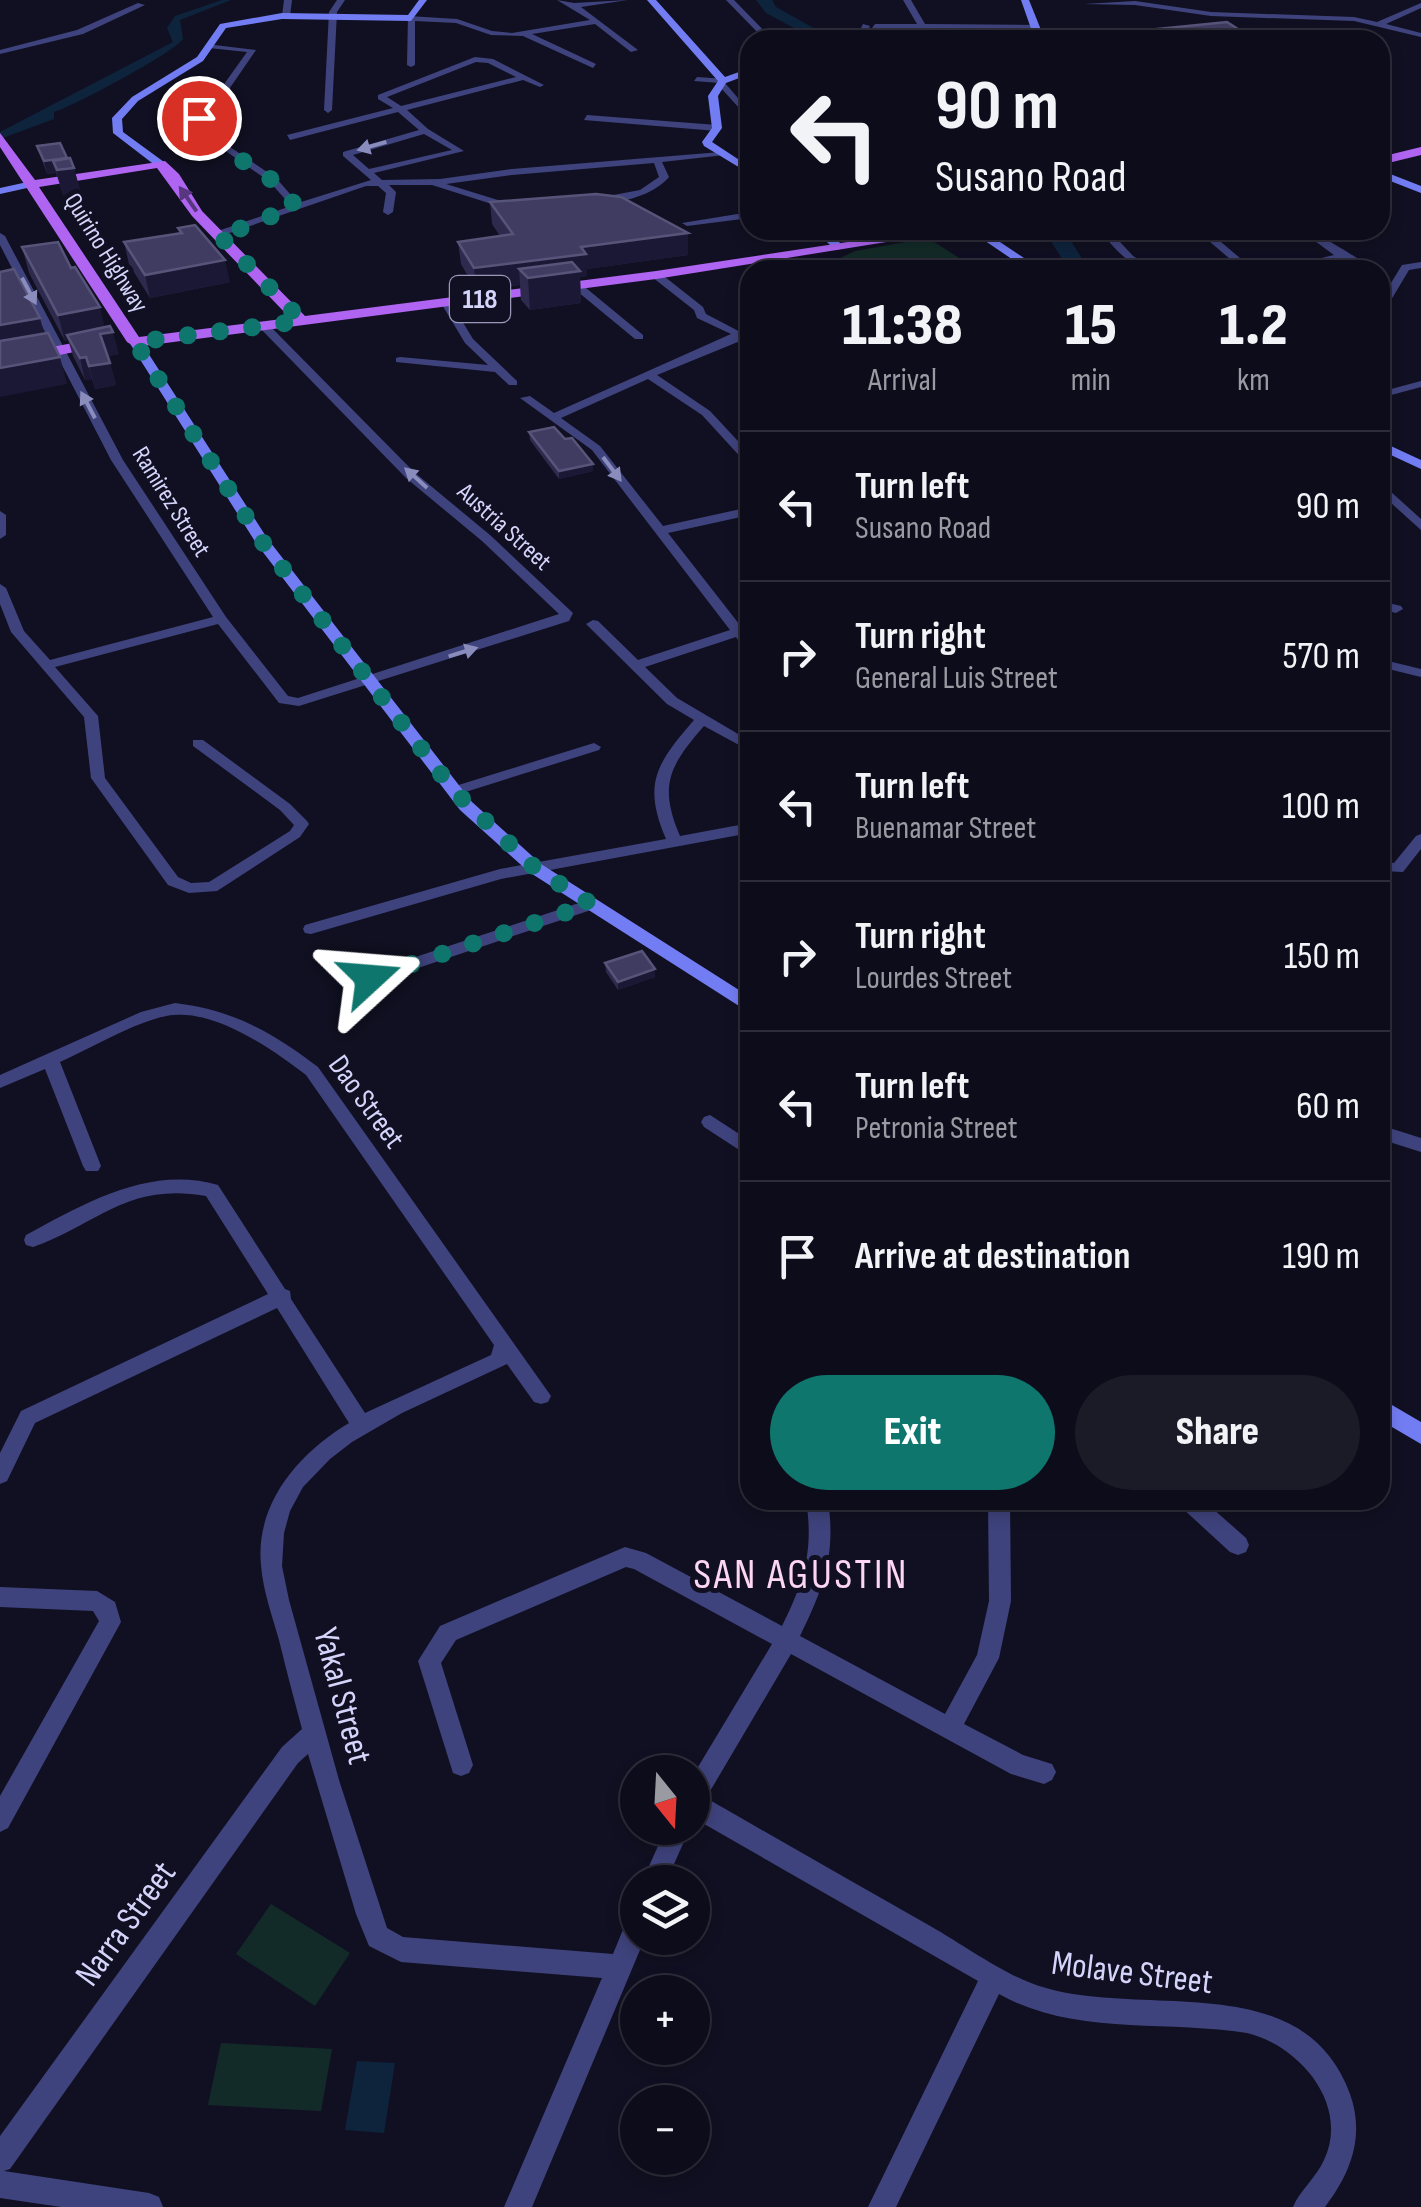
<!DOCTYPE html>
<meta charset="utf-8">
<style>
:root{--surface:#0d0c1a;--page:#1b1a27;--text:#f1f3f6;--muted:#9a9ba2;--line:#2d2c39;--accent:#0f766e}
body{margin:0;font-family:"Sofia Sans Condensed",sans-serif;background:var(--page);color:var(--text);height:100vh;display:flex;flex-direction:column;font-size:38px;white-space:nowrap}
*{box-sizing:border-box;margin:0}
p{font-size:32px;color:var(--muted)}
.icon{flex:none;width:55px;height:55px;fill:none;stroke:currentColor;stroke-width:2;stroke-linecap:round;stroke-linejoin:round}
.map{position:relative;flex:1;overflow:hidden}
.sheet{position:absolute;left:740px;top:260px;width:650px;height:1250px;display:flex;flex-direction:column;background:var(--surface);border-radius:30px;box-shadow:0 5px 15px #0003,0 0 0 2px var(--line)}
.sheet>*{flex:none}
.top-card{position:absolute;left:740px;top:30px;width:650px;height:210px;border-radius:30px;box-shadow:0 5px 15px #0003,0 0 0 2px var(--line);background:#0d0c1a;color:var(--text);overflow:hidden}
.needle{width:65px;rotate:162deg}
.controls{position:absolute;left:620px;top:1755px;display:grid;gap:20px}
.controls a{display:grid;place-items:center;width:90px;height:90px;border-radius:50%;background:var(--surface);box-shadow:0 5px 15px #0003,0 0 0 2px var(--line);font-size:50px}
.pin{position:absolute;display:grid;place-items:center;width:85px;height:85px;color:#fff;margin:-42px;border:5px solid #fff;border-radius:50%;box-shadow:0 2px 10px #0007}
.me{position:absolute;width:110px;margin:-55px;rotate:71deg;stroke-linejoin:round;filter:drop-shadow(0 0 8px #0008)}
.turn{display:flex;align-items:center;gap:35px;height:210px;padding:0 30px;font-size:45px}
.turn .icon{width:130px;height:130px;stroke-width:2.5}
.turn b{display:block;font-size:70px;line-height:85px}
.eta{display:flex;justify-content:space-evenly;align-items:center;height:170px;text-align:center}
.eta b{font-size:60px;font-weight:800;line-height:70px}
.cta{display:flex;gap:20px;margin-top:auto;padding:20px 30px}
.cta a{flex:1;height:115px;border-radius:60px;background:var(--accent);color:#fff;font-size:40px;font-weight:800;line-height:115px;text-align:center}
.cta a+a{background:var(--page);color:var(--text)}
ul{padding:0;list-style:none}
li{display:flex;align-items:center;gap:30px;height:150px;padding:0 30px;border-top:2px solid var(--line)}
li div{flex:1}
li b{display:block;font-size:38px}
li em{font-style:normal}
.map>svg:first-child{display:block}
.green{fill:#132b28}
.water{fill:#0e243d}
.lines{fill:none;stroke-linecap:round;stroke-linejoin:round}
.river{fill:#0e243d;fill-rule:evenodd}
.street{fill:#3f437d;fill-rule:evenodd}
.secondary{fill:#737df3;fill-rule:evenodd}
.primary{fill:#af65f2;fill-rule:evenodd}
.wall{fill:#2e2a4e}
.shaded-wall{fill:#1b1835}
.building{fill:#403c61;stroke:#575479;stroke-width:2.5}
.oneway{fill:#8a8cbc}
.oneway2{fill:#583680}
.route{stroke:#0f766e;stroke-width:18;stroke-dasharray:0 32.4}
.labels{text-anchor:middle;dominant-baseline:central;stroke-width:10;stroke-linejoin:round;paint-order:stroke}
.far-street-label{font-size:25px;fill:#d5d4fb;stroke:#111022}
.shield{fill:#111022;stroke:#9a99ba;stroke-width:2.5}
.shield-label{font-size:28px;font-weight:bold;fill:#d5d4fb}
.street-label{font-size:30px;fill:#d5d4fb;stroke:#111022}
.near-street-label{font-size:35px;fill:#d5d4fb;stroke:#111022}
.near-quarter-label{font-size:42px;letter-spacing:2.5px;fill:#fcd6f2;stroke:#111022}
</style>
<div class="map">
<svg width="1421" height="2207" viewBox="0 0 1421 2207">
<rect width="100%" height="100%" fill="#111022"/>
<g class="green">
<path d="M928,238L978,270H815L855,251Z"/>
<path d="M271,1904L350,1953L315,2006L236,1954Z"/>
<path d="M221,2043L332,2049L321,2111L208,2105Z"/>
</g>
<g class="water">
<path d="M222,0H231L180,20L183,39C173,53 74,106 54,112V119L0,139V132L173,42L167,28L175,16Z"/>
<path d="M357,2061L395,2063L384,2133L345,2130Z"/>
</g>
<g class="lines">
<g class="river">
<path d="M756,0H772L776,7L819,31L805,34L766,13Z"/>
<path d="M1044,230H1064L1089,270H1069Z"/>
</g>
<g class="street">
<path d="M284,0H292L290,16L286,18L282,16Z"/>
<path d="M337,0H345L337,12L332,110L328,113L324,110L329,12Z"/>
<path d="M557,0L574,3L628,0L581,7L638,50L631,52L595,24L532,34L596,64L593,68L523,36L491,35L456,23L415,21V65L411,67L407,65L408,16L457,19L492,31L512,33L590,20Z"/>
<path d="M726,0H734L773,40H765Z"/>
<path d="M903,0H911L925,24L1036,25L1040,27L1036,29L872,28L875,24H917Z"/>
<path d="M1135,1L1211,12L1354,17L1377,22L1421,3V8L1386,24L1421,33V37L1354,21L1211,16L1135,5L1084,4Z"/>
<path d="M138,3L145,5L83,34L0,54V50L77,30Z"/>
<path d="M863,24L870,26L863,40H855Z"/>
<path d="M832,28L839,30L834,40H826Z"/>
<path d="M206,44L256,50L223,98L203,118L205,130L276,178L298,203L371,180L343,156V152L419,130L398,112L290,140L287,135L393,108L378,99V95L475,57L493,59L544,85L540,87L523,80L407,110L428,129L464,151L374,173L382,180L440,179L512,169L721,152L725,155L662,162L669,177C653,196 615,207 592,199L640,190L659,177L654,163L512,175L446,184L514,205V209L511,210L432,185H389L396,192L393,212L388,215L383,212L386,193L378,186H366L218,237L215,236V232L291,206L270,182L197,131L195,118L217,94L247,52L209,48ZM476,62L488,63L516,77L401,106L387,97ZM424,134L452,150L369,169L353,155Z"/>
<path d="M697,77L726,79L725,83L750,112V120L720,87V83L694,81Z"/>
<path d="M587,115L717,125L721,128L717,131L584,120Z"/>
<path d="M750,212V218L687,226L682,223Z"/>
<path d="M1099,230H1109L1133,256L1156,270C1130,270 1115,248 1099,230Z"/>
<path d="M1196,230H1207L1254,270H1243Z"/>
<path d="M1300,230C1315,230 1350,254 1365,263L1360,266C1328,256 1305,270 1272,270L1334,255Z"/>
<path d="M0,233L5,236L123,460L226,617L288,696L298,698L559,614L482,541L406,478L259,327V323H267L414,472L490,535L573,613L569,621L299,706L279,703L218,624L55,667L98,716L105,778L178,877L191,883L209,882L290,831L294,825L280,810L193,746V740H203L290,804L307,821L309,824L300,837L217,891L189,893L168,885L91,778L84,717L11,632L0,604V584L6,588L24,631L50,660L213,617L111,460L0,245Z"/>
<path d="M1421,262V268L1409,270L1385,310L1380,313V301L1402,265Z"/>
<path d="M652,273H660L703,307L706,314L750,337L657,375L710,411L750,454V465L746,463L702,415L648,379L561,418L600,446L663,526L750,507V515L668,533L750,638V651L745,650L736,637L645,667L677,698L750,741V751L704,726C670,765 658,785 680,836L750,823V833L501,879L311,934L305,933L303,929L305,925L500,869L666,839C642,783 657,763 694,720L667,704L586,624L593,620L598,621L638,660L730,630L592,450L520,398L530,396L554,413L731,334L697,318L694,310L652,277Z"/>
<path d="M572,283H580L643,335V339H635L572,287Z"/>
<path d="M446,300L450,301L473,339L517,381V385H509L495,372L396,362V358L400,357L488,365L465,343L441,303Z"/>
<path d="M1421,381V387L1380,398V392Z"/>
<path d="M1380,482L1421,519V530L1380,493Z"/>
<path d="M0,511L6,515V535L0,539Z"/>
<path d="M1380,601L1401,606L1403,609L1396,613L1380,609Z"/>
<path d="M1380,659L1421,669V677L1380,667Z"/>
<path d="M594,743L601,747L599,750L459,794H449L447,791L449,788Z"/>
<path d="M1421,834V849L1403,872L1380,871V861L1394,863L1416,836Z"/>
<path d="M591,899L597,900L599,904L597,908L376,982L370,984L362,978L364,974Z"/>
<path d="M175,1003C233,1010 272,1032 318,1067L551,1396L548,1402L541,1404L534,1402L507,1364L402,1413L352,1442L330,1459L303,1487L290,1511L284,1533L282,1566L289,1600L339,1780L387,1928L403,1937L613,1954L629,1915L638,1912V1938H645L532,2207H504L602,1978L401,1962L369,1946L356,1914L308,1754L298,1763L10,2169L4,2171L149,2193L159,2197L163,2207H61L0,2198V2136L282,1747L302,1729C294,1699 286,1669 279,1640C272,1615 263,1591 261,1565C255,1503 299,1453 349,1423L277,1308L35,1423L7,1481L0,1484V1453L21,1411L268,1294L206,1196C127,1182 98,1224 33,1247L26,1245L24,1240L26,1235C85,1203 150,1165 218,1185L285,1289L290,1291L291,1299L365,1413L491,1355L494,1345L306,1075C273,1050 218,1011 174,1015C143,1017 90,1049 60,1062L101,1166L98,1171H86L83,1166L45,1069L0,1088V1075L141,1012Z"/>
<path d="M710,1115L750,1141V1157L704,1127L701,1122L704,1117Z"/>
<path d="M1380,1125L1421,1138V1152L1380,1139Z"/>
<path d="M806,1500H828C836,1555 824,1587 800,1636L945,1714L977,1655L989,1601L988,1500H1010L1011,1601L999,1658L964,1724L1023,1755L1052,1764L1056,1772L1052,1780L1044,1784L1011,1774L791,1654L706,1798C781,1841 856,1884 932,1927C960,1943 1001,1972 1031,1983C1134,2023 1301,1961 1350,2094C1365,2136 1351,2173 1325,2207H1293C1300,2190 1316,2178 1324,2160C1350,2105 1300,2046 1247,2033C1166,2020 1073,2036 999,1994L896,2207H868L978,1981L692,1817V1777L772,1644L634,1569L626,1567L456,1640L441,1663L473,1765L469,1773L461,1776L453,1773L418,1661L440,1626L625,1547L646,1553L782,1626C804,1582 814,1550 806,1500Z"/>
<path d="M1177,1500H1203L1246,1538L1249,1545L1246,1552L1238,1555L1230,1552L1181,1507Z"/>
<path d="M0,1587L97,1591L115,1602L121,1622L8,1828L0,1832V1796L99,1621L93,1611L0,1607Z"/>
<path d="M666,1828H690L666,1882H642Z"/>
</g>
<g class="secondary">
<path d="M419,0H427L411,21L282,19L226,28L203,61L138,101L122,119L123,132L164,162V166H156L113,133L112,118L132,97L197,57L220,24L282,13L408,15Z"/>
<path d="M647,0H656L725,77L750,68V74L726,83L718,96L722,128L712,142L750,167V174L704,146L702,142L712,128L708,96L718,81Z"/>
<path d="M1021,0H1029L1045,40H1035Z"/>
<path d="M1380,170L1421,186V193L1380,177Z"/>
<path d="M32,181L36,182V186L0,194V188Z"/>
<path d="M815,230H827L845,248L835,250Z"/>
<path d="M969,230H982L1042,270H1028Z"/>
<path d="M131,339L141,342L267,538L472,802L541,864L750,997V1013L529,872L460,810L256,543L129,342Z"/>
<path d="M1380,441L1421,460V469L1380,450Z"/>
<path d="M1380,1398L1421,1422V1444L1380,1420Z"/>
</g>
<g class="primary">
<path d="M0,133L35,180L165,161L179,174L202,211L305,316L656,271L927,230H961L656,279L135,347L127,342L0,147ZM157,168L192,216L290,318L139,337L39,187Z"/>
<path d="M1421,147V155L1380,165V157Z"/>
<path d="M104,337L109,339V345L0,367V357Z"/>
</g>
</g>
<g class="wall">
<path d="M1148,30L1255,40H1147Z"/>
<path d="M37,146L67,159L74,168L81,194L64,197L56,173L47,174Z"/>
<path d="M490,202L688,255L587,269V276L580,277L581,303L530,310L521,300L520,285L476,290L461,264L458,242L500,236L492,224Z"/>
<path d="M178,228L230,282L150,298L129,264L124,242L179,234Z"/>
<path d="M22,247L71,268L119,354L108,356L116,385L95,389L92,379L85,380L73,356L68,340L65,341L29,273Z"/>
<path d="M529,432L593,471L559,479L530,440Z"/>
<path d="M605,963L655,969V977L618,990L606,972Z"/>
</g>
<g class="shaded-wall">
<path d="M67,158L74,168L81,194L64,197L53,161L56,173L47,174L44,161Z"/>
<path d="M688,233V255L587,269V276L580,277L581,303L530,310L528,278L519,269L520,285L476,290L474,268L581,247Z"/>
<path d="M225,260L230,282L150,298L145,275Z"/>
<path d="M100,307L106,333L113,332L119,354L106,356L67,335L68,340L65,341L58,315Z"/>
<path d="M40,318L47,344L0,353V325Z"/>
<path d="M60,357L67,384L0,397V368Z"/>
<path d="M86,357L92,379L85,380L80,358Z"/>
<path d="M110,363L116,385L95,389L89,366Z"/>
<path d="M593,464V471L559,479V471Z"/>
<path d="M655,969V977L618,990V982Z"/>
</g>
<g class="building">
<path d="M1227,22L1255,40H1161L1148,30Z"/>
<path d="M60,143L67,158L44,161L37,146Z"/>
<path d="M70,158L74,168L57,170L53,161Z"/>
<path d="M596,194L621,197L688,233L581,247L586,254L474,268L458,242L513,234L490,202Z"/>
<path d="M195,225L225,260L145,275L124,242L182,233L178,228Z"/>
<path d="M58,242L71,268L75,267L100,307L58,315L22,247Z"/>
<path d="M572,262L580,271L528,278L519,269Z"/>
<path d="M14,269L40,318L0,325V272Z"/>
<path d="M110,326L113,332L100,334L110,363L89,366L86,357L80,358L67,335Z"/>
<path d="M48,333L60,357L0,368V341Z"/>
<path d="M554,427L565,439L572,438L593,464L559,471L529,432Z"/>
<path d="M642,951L655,969L618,982L605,963Z"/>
</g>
<defs><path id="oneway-solid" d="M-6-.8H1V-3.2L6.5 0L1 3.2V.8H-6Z" transform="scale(2.5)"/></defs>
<g class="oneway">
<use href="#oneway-solid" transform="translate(372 146) rotate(164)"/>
<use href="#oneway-solid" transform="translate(29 291) rotate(62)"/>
<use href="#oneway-solid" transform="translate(88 405) rotate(-118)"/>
<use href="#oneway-solid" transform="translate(612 469) rotate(53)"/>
<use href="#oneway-solid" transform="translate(416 478) rotate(-138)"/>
<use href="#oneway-solid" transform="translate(463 652) rotate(-17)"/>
</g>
<use class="oneway2" href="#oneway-solid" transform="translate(188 199) rotate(-125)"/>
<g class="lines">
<path class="route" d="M199,118L205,136L272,180L296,206L242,228L218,234L302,321L135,342L261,540L454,791L535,868L591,904L370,978"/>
</g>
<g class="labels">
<g class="far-street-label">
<text transform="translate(106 253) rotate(58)">Quirino Highway</text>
<text transform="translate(171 502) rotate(58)">Ramirez Street</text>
<text transform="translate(504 527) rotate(42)">Austria Street</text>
</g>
<rect class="shield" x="450" y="276" width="60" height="46" rx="8"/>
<g class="shield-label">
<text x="480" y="299">118</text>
</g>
<g class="street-label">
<text transform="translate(366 1102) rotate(54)">Dao Street</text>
</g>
<g class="near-street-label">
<text transform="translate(342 1696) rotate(75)">Yakal Street</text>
<text transform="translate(126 1924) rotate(-54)">Narra Street</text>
<text transform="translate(1132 1973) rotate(7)">Molave Street</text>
</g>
<g class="near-quarter-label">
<text x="801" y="1575">SAN AGUSTIN</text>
</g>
</g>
</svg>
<div class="controls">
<a><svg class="needle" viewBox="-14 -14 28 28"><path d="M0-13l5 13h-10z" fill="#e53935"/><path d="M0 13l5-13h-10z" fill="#9a9ba2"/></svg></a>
<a><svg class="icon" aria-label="layers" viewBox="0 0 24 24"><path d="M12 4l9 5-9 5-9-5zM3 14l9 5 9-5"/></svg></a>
<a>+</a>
<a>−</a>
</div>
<div class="pin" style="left:199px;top:118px;background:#d93025"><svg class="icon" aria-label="arrive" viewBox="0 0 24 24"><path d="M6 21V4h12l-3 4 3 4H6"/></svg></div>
<svg class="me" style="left:370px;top:978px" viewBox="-20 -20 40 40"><path d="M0-17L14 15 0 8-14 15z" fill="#0f766e" stroke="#fff" stroke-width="4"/></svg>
<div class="top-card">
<div class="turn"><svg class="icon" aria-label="left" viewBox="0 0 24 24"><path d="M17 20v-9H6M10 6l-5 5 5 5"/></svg><div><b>90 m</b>Susano Road</div></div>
</div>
<section class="sheet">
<div class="eta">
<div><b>11:38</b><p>Arrival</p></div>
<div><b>15</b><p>min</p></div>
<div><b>1.2</b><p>km</p></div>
</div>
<ul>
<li><svg class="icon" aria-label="left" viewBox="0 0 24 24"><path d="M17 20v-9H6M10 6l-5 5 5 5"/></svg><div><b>Turn left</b><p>Susano Road</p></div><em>90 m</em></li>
<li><svg class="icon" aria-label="right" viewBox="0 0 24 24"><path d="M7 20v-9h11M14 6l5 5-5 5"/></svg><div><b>Turn right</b><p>General Luis Street</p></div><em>570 m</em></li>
<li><svg class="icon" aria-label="left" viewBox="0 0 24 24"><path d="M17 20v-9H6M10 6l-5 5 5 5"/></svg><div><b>Turn left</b><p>Buenamar Street</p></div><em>100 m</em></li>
<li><svg class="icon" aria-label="right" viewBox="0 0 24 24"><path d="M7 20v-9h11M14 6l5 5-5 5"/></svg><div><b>Turn right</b><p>Lourdes Street</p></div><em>150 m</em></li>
<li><svg class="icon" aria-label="left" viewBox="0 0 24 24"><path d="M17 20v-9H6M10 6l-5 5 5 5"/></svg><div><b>Turn left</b><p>Petronia Street</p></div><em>60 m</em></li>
<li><svg class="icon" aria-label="arrive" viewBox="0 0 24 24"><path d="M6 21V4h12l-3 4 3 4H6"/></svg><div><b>Arrive at destination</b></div><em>190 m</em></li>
</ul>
<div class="cta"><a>Exit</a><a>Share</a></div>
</section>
</div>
